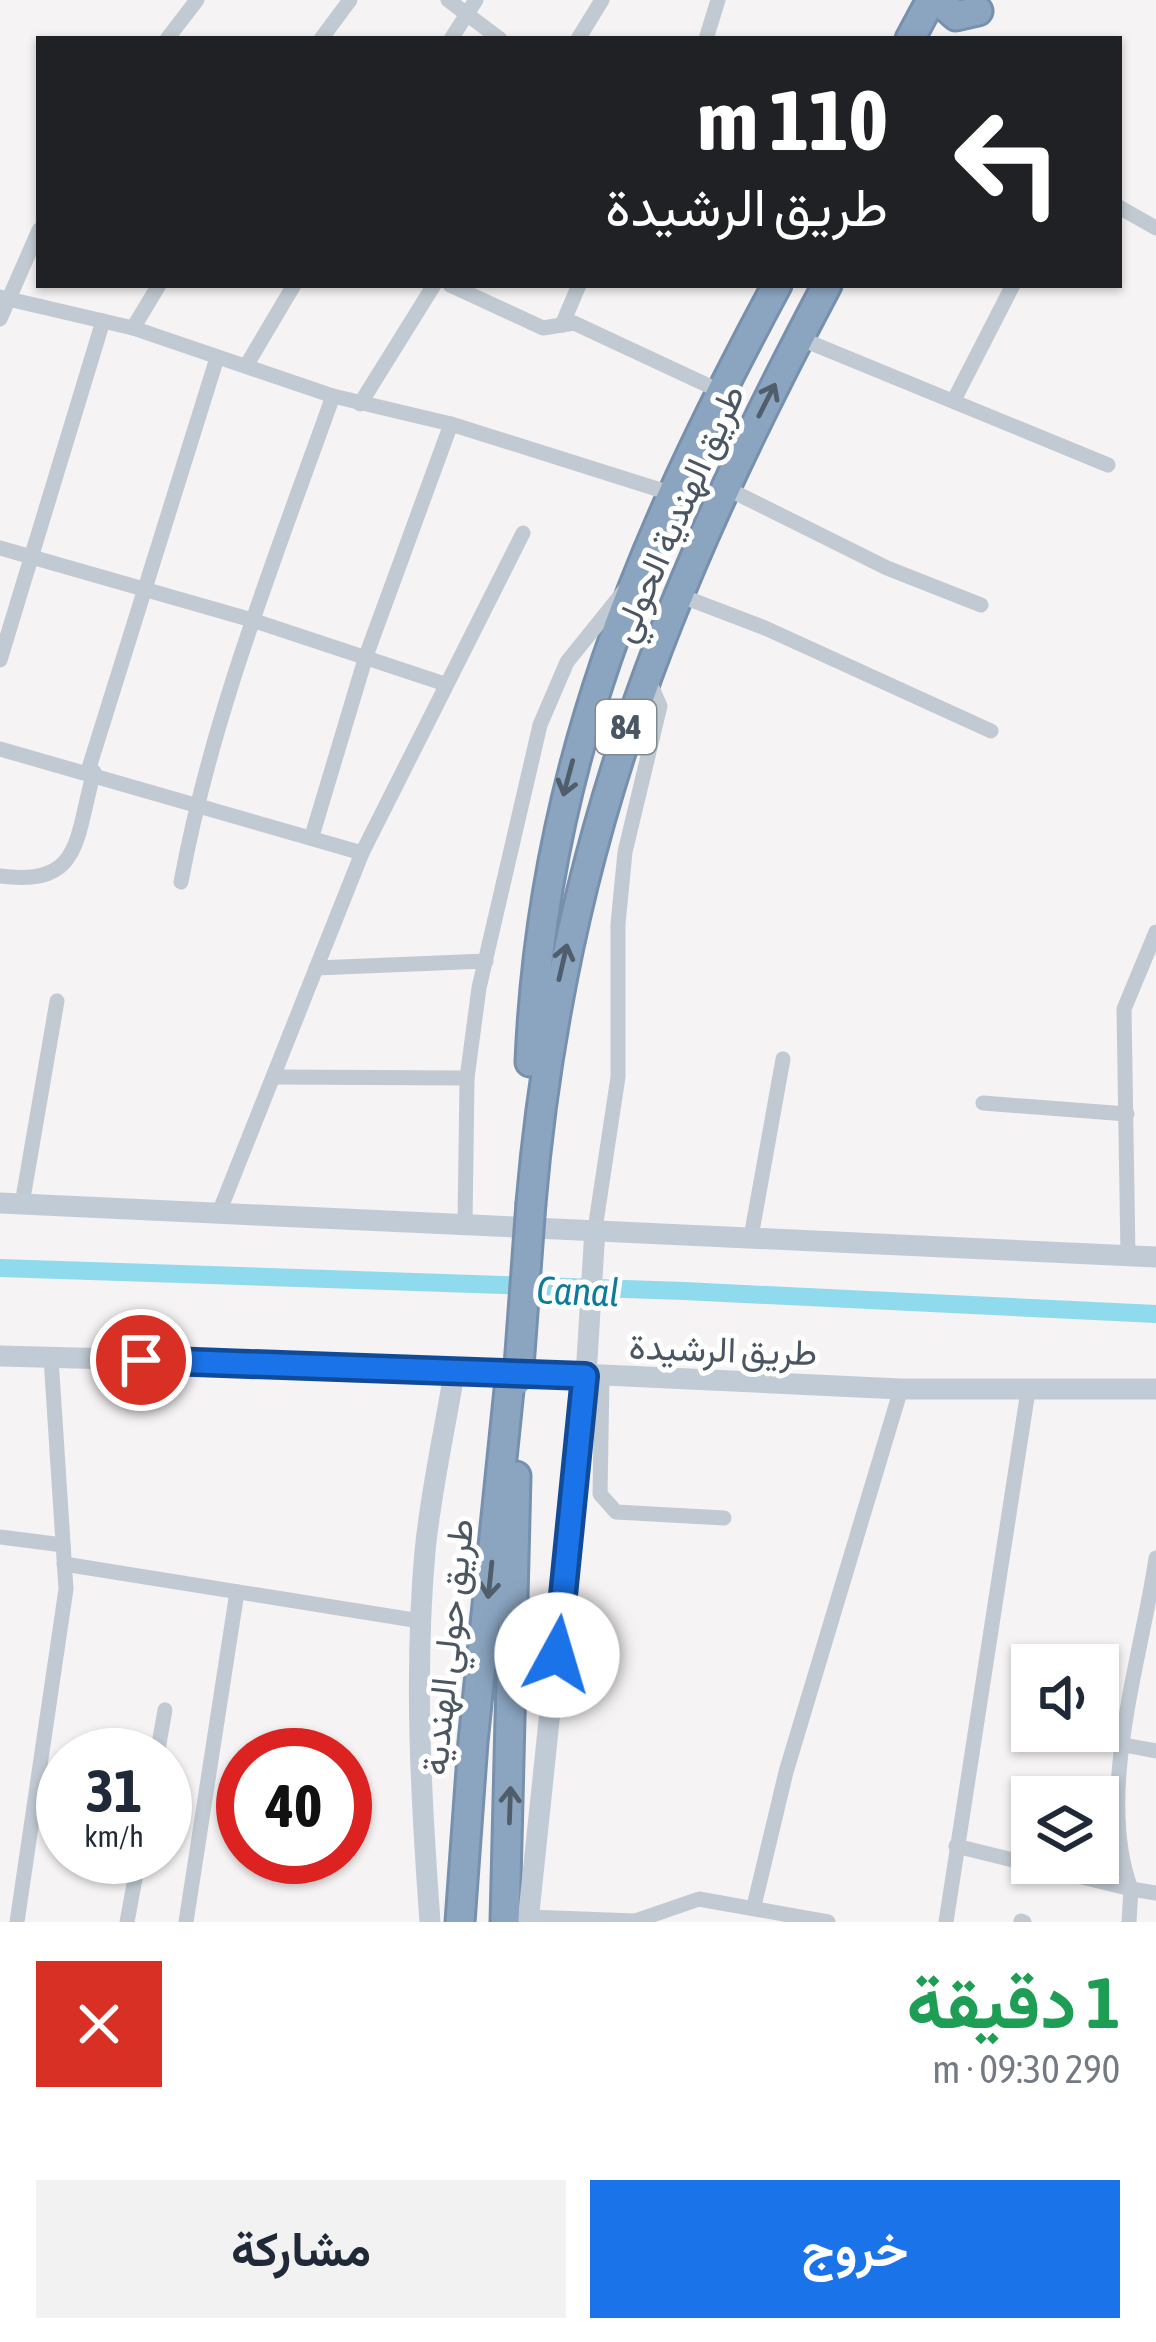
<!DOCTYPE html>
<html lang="ar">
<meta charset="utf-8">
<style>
:root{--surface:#fff;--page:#f2f2f3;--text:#1f2937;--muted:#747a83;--accent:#1a73e8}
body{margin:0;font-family:"Asap Condensed",Vazirmatn,sans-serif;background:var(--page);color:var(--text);direction:rtl;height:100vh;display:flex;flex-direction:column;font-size:45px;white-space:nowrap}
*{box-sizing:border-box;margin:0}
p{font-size:39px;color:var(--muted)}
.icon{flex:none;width:66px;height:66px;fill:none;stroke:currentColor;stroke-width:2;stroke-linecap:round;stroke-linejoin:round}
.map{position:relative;height:1922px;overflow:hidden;direction:ltr}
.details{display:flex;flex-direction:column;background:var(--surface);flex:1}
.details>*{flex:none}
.hud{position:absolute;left:36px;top:36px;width:1086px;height:252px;border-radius:0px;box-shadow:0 3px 9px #0004;direction:rtl;background:#202124;color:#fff;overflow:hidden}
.tools{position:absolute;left:1011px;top:1644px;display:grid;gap:24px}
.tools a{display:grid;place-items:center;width:108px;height:108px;border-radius:0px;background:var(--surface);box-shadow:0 3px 9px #0004;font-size:60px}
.speed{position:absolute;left:36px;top:1728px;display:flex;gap:24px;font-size:60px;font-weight:700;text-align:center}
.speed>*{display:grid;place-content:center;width:156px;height:156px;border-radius:50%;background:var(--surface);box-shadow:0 3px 9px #0004;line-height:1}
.speed small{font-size:30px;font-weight:400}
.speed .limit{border:18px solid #d22;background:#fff;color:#111}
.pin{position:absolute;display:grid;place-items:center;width:102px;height:102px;color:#fff;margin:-51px;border:6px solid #fff;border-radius:50%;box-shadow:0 3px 12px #0007}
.me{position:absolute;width:132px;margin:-66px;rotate:6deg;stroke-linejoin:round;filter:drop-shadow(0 0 9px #0008)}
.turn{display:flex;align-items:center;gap:42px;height:252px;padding:0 36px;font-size:54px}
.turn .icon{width:156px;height:156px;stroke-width:2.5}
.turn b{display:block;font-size:84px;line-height:102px}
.round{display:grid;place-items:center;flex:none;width:126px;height:126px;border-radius:0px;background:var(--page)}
.overview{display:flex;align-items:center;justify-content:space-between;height:204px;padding:0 36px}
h1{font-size:72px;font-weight:700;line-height:90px;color:#1e9e55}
.action{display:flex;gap:24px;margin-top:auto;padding:24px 36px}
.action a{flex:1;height:138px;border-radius:0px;background:var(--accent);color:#fff;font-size:48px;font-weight:700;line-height:138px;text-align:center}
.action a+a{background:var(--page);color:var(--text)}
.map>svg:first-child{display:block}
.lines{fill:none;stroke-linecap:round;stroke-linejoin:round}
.canal{stroke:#90daee;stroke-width:18}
.highway-casing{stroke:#7690ad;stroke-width:33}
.street{stroke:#c1cad2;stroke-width:15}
.secondary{stroke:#c1cbd6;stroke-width:21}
.highway{stroke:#8ba5c1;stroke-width:27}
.highway-bridge-casing{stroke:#7690ad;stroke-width:33;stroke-linecap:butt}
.highway-bridge{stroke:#8ba5c1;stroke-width:27}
.oneway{stroke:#505e6b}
.route-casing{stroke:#114b97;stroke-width:30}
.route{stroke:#1a73e8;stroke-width:21}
.labels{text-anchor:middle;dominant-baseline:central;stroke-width:10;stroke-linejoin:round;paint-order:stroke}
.shield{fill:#fff;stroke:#808990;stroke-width:3}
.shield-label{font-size:33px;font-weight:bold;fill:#4a5661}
.street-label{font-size:36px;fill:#4a5661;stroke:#fff}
.water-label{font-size:39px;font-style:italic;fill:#0c7c9b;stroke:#fff}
</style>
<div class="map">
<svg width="1156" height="1922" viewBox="0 0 1156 1922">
<rect width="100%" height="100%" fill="#f5f3f3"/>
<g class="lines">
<path class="canal" d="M0,1268L684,1291L1156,1314"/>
<defs>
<g id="highway">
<path d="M938,0L956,16L978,11"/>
<path d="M910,39L931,0"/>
<path d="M530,1062C542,770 640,539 777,285"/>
<path d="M531,1203C561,853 664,592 827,285"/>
<path d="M460,1922L473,1742L510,1380"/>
<path d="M505,1922L516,1476"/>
</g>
</defs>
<use href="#highway" class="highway-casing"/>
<g class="street">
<path d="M448,0L500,39"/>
<path d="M167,39L197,0"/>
<path d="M321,39L350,0"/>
<path d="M451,39L476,0"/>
<path d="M578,39L602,0"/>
<path d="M706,39L718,0"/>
<path d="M1119,207L1156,228"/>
<path d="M450,285L543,328L574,323L722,392"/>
<path d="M0,297L133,328L333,396L451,424L673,494"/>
<path d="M0,319L39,230"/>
<path d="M562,325L579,285"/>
<path d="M133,328L159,285"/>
<path d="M799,338L1108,465"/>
<path d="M246,366L294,285"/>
<path d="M955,398L1013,285"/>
<path d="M360,404L434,285"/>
<path d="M724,487L887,568L981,605"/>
<path d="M0,548L252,620L445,684"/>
<path d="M676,594L765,628L991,731"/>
<path d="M0,660L103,321"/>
<path d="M0,749L362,853"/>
<path d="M88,771L217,358"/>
<path d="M312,836L366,656L451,424"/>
<path d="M0,876C83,887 75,838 94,772"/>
<path d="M181,882C212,715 276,556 333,396"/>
<path d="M316,968L486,961"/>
<path d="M273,1077L467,1078"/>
<path d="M983,1103L1127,1114"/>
<path d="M22,1204L57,1001"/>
<path d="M218,1215L362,853L523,533"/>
<path d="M465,1225L467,1078L479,988L540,725L567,662L625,590"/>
<path d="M595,1229L618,1077V924L625,852L660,706L648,679"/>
<path d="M751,1237L783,1059"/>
<path d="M1128,1256L1124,1009L1156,932"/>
<path d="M602,1377L600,1494L616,1512L724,1518"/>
<path d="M0,1537L63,1545"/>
<path d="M1156,1558C1142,1657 1095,1793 1131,1889L1156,1893"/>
<path d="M64,1564L420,1621"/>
<path d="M1124,1745L1156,1751"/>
<path d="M157,1755L165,1710"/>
<path d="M956,1846L1131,1889L1129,1922"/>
<path d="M754,1906L786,1772L901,1389"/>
<path d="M529,1917L635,1921L699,1899L828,1922"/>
<path d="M1021,1921L1024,1922"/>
<path d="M17,1922L66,1589L51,1358"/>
<path d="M127,1922L139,1857"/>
<path d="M186,1922L237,1592"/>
<path d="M946,1922L1028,1391"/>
</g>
<g class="secondary">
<path d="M0,1203L1156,1257"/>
<path d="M0,1356L455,1368L901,1389H1156"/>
<path d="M586,1376L595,1229"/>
<path d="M430,1922C421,1798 414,1675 425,1551C431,1490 445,1429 455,1368"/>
<path d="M528,1922L585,1376"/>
</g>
<use href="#highway" class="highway"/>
<defs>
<path id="highway-bridge" d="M518,1380L531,1203"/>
</defs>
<use href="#highway-bridge" class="highway-bridge-casing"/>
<use href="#highway-bridge" class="highway-bridge"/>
</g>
<defs><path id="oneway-shaft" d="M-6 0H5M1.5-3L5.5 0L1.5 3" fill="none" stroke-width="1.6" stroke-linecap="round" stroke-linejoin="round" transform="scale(3)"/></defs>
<g class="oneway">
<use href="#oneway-shaft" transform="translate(767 400) rotate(-63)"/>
<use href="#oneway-shaft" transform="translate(568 778) rotate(105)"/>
<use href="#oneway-shaft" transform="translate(563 962) rotate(-77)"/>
<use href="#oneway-shaft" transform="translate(490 1580) rotate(96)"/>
<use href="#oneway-shaft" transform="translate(510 1805) rotate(-88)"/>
</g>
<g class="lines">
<defs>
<path id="route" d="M141,1360L585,1376L557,1655"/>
</defs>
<use href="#route" class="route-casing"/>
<use href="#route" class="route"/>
</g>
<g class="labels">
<rect class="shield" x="596" y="700" width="60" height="54" rx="9"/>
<g class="shield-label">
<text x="626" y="727">84</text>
</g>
<g class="street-label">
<text transform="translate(677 513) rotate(-66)">طريق الهندية الحولي</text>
<text transform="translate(723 1349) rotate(2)">طريق الرشيدة</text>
<text transform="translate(447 1647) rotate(-84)">طريق حولي الهندية</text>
</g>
<g class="water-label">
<text transform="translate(578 1291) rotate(2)">Canal</text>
</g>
</g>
</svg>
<div class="tools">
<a><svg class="icon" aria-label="sound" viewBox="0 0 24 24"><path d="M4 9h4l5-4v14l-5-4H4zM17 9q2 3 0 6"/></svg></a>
<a><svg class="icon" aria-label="layers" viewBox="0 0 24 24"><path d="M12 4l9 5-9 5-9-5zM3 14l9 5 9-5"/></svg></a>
</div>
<div class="speed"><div>31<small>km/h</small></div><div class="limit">40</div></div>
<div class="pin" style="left:141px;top:1360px;background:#d93025"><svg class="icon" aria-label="arrive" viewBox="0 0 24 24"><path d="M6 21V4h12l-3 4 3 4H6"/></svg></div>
<svg class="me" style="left:557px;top:1655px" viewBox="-20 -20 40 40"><circle r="19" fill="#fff"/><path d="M0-13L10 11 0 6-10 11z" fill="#1a73e8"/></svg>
<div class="hud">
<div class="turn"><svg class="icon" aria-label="left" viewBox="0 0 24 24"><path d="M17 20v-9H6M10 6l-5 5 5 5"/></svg><div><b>110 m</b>طريق الرشيدة</div></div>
</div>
</div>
<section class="details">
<div class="overview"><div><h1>1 دقيقة</h1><p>290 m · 09:30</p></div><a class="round" style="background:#d93025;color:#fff"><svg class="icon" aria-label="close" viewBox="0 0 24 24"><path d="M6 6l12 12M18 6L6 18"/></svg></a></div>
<div class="action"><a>خروج</a><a>مشاركة</a></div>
</section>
